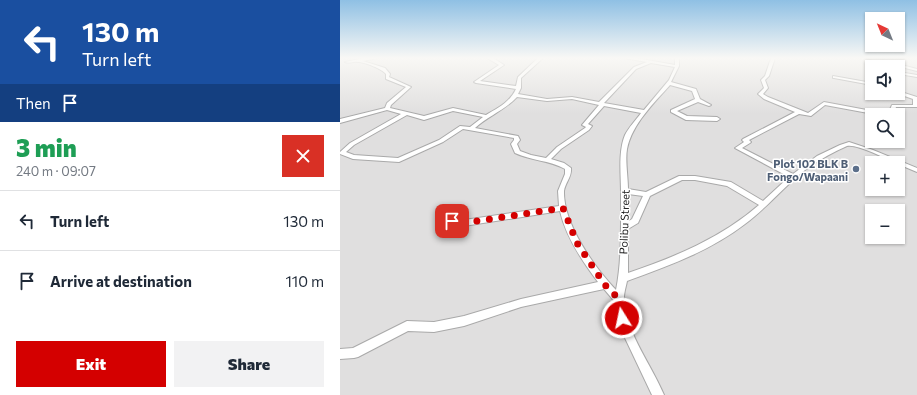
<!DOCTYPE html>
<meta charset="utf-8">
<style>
:root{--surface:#fff;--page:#f2f2f3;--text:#1f2937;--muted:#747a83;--line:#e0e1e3;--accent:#d40000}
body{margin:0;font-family:Commissioner,sans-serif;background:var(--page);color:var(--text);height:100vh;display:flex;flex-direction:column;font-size:15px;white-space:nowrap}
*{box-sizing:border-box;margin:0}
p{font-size:13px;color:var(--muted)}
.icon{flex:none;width:22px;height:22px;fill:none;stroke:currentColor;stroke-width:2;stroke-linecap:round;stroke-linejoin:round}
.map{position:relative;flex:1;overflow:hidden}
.details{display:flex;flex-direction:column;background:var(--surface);width:340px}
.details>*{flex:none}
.hud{background:#1a4fa0;color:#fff;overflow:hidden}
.needle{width:26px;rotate:317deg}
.fabs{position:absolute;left:525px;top:12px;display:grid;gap:8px}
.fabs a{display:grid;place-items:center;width:40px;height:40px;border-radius:0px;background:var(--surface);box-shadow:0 1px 3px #0004;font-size:20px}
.pin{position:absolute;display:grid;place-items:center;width:34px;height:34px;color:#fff;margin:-17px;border-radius:8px;box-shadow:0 2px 6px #0006}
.me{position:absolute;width:44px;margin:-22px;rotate:350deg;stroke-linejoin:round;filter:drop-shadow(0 0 3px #0008)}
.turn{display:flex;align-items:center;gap:14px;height:84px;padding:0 16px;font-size:18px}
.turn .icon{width:52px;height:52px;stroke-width:2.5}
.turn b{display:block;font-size:28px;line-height:34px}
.then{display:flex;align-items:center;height:38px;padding:0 16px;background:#0003;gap:8px;font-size:15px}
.round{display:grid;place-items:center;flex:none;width:42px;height:42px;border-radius:0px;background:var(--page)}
.overview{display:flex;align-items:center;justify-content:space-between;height:68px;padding:0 16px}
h1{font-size:24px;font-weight:800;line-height:30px;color:#1e9e55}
.cta{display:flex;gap:8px;margin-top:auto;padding:8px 16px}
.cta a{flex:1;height:46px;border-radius:0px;background:var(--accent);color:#fff;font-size:16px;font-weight:800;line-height:46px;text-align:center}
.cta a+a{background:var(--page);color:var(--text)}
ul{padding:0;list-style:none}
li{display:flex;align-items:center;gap:12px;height:60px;padding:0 16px;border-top:1px solid var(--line)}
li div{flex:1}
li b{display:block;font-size:15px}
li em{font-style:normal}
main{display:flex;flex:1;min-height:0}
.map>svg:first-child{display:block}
.residential{fill:#e0dfdf;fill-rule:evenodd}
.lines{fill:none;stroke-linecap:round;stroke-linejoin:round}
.street-casing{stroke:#a9a9a9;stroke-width:2}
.street{fill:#fff;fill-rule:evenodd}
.route{stroke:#d40000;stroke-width:7;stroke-dasharray:0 12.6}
.service-dot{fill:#5c6f8a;stroke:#fff;stroke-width:1.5}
.labels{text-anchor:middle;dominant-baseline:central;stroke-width:3;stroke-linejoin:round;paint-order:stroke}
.service-label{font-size:11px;font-weight:bold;fill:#4e5e75;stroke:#fff;text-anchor:end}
.street-label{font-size:11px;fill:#222;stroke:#fff}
</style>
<main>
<section class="details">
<div class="hud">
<div class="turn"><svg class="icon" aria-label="left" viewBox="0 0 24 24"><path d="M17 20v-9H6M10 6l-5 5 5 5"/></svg><div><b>130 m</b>Turn left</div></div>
<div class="then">Then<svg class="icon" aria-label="arrive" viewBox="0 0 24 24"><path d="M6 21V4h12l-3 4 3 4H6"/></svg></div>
</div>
<div class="overview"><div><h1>3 min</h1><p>240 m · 09:07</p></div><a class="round" style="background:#d93025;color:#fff"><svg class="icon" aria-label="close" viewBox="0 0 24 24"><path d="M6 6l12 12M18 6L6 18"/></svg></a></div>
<ul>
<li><svg class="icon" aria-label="left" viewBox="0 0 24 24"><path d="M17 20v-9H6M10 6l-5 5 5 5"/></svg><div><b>Turn left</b></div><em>130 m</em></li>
<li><svg class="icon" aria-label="arrive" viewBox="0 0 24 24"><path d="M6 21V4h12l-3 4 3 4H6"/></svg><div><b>Arrive at destination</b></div><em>110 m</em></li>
</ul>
<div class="cta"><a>Exit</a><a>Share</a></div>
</section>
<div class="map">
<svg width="577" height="395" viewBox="0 0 577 395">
<rect width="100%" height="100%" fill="#f2efe9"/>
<path class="residential" d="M0,58H577V395H0ZM532,67H558V93H532ZM532,115H558V141H532ZM532,163H558V189H532ZM532,211H558V237H532Z"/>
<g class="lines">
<defs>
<g id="street">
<path d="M24,58H38L23,61L45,68L50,74L49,77L71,87L51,105L50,108L84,116L113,108L146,115C158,108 170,102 176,89L136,83L134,82L159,65L147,58H153L164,65L140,81L176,86L178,77L198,58H203L181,78V88L178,94L207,99L232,97L259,102L294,67L307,62L284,58H296L335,65V58H339V66L331,82L356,89L360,99L371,105L369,106L358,102L337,111L347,116L377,117L380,119L377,121L346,120L331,112V110L355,99L352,91L330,85C314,103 292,124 287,149C285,160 288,177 288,189L306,192L339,176H355L391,182L423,201L449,177L395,148L404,142L402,140L403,139L455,112L424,99L418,94L424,88L421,80L425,76L431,58H435L429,76L425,80L428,88L423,94L428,97L468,113L484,102L548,114L552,105H573V99L556,93H558V91L577,97V107H556L553,115H539L485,105L471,116L459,114L409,140L411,142L410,143L402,148L453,174L477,156L500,145L509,142L533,150L577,168V172L558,164V163H555C545,158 517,144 507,146C493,152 481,159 469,167C446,184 428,207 405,224C370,251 328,266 287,281C286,287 283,295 284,302C288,336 311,364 324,395H312L285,338L277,318L275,302L264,289L181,307L124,326L94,332L68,331L18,357L14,358L0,359V349L13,348L67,321L94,322L124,316L181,299L258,282C242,261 226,237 220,211L124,226L109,223L108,221L109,219L112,218L124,220L219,206L218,191L225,174V169C209,160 192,161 175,153L171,144L174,140V138L123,129L103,142L59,162L13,159L0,154V152L10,143L61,114L47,110L0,123V119L45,108L47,103L66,87L46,79V74C42,69 25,62 18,62C13,61 10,64 5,62ZM311,63L335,67L329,80L304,110L264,103L296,69ZM177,97L207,101L232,99L259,105L242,125L246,127L245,128L217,147L206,158L191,155L180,151L177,144L180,140L178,136L135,128C148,116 165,110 177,97ZM264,106L301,113C296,120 289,127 285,135C278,152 281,174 281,193C281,223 282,261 276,290C255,268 223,224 224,191C225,183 232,177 231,168L224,163L211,159L221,149L249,130L252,126L248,124ZM113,111L143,117L130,127L120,126L99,140L58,158L14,155L6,152L14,145L67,115L84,120ZM342,180H355L387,186L419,205C381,238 335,257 288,273V229L298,223L310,196ZM288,194L303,196L292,219L289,221Z"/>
<path d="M526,58H535L577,69V71Z"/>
<path d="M565,73L577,75V77L565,75Z"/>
<path d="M493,76L532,83V85L494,78H493Z"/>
</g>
</defs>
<use href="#street" class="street-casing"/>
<use href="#street" class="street"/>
</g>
<linearGradient id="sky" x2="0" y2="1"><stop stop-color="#8fc0e4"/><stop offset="0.51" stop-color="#f9f8f5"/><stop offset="1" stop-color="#f9f8f5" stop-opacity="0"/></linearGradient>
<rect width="577" height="114" fill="url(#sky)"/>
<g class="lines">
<path class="route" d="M112,221L124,223L223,208L237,243L265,285L280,300L282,318"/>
</g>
<circle class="service-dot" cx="516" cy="169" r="4"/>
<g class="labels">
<g class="service-label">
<text x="508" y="163">Plot 102 BLK B<tspan x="508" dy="13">Fongo/Wapaani</tspan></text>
</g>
<g class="street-label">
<text transform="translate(284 222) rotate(-88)">Polibu Street</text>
</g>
</g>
</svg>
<div class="fabs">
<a><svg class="needle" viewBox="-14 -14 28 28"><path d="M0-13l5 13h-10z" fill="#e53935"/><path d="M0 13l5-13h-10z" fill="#747a83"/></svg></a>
<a><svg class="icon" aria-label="sound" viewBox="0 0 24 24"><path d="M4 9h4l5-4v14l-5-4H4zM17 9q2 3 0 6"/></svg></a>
<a><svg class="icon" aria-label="search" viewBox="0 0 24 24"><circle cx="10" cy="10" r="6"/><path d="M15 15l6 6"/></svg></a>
<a>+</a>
<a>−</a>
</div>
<div class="pin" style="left:112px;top:221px;background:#d93025"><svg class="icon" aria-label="arrive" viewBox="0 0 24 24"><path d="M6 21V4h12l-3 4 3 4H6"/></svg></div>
<svg class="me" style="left:282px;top:318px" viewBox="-20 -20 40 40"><circle r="17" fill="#d40000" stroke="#fff" stroke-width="3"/><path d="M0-11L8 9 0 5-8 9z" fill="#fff"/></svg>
</div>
</main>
